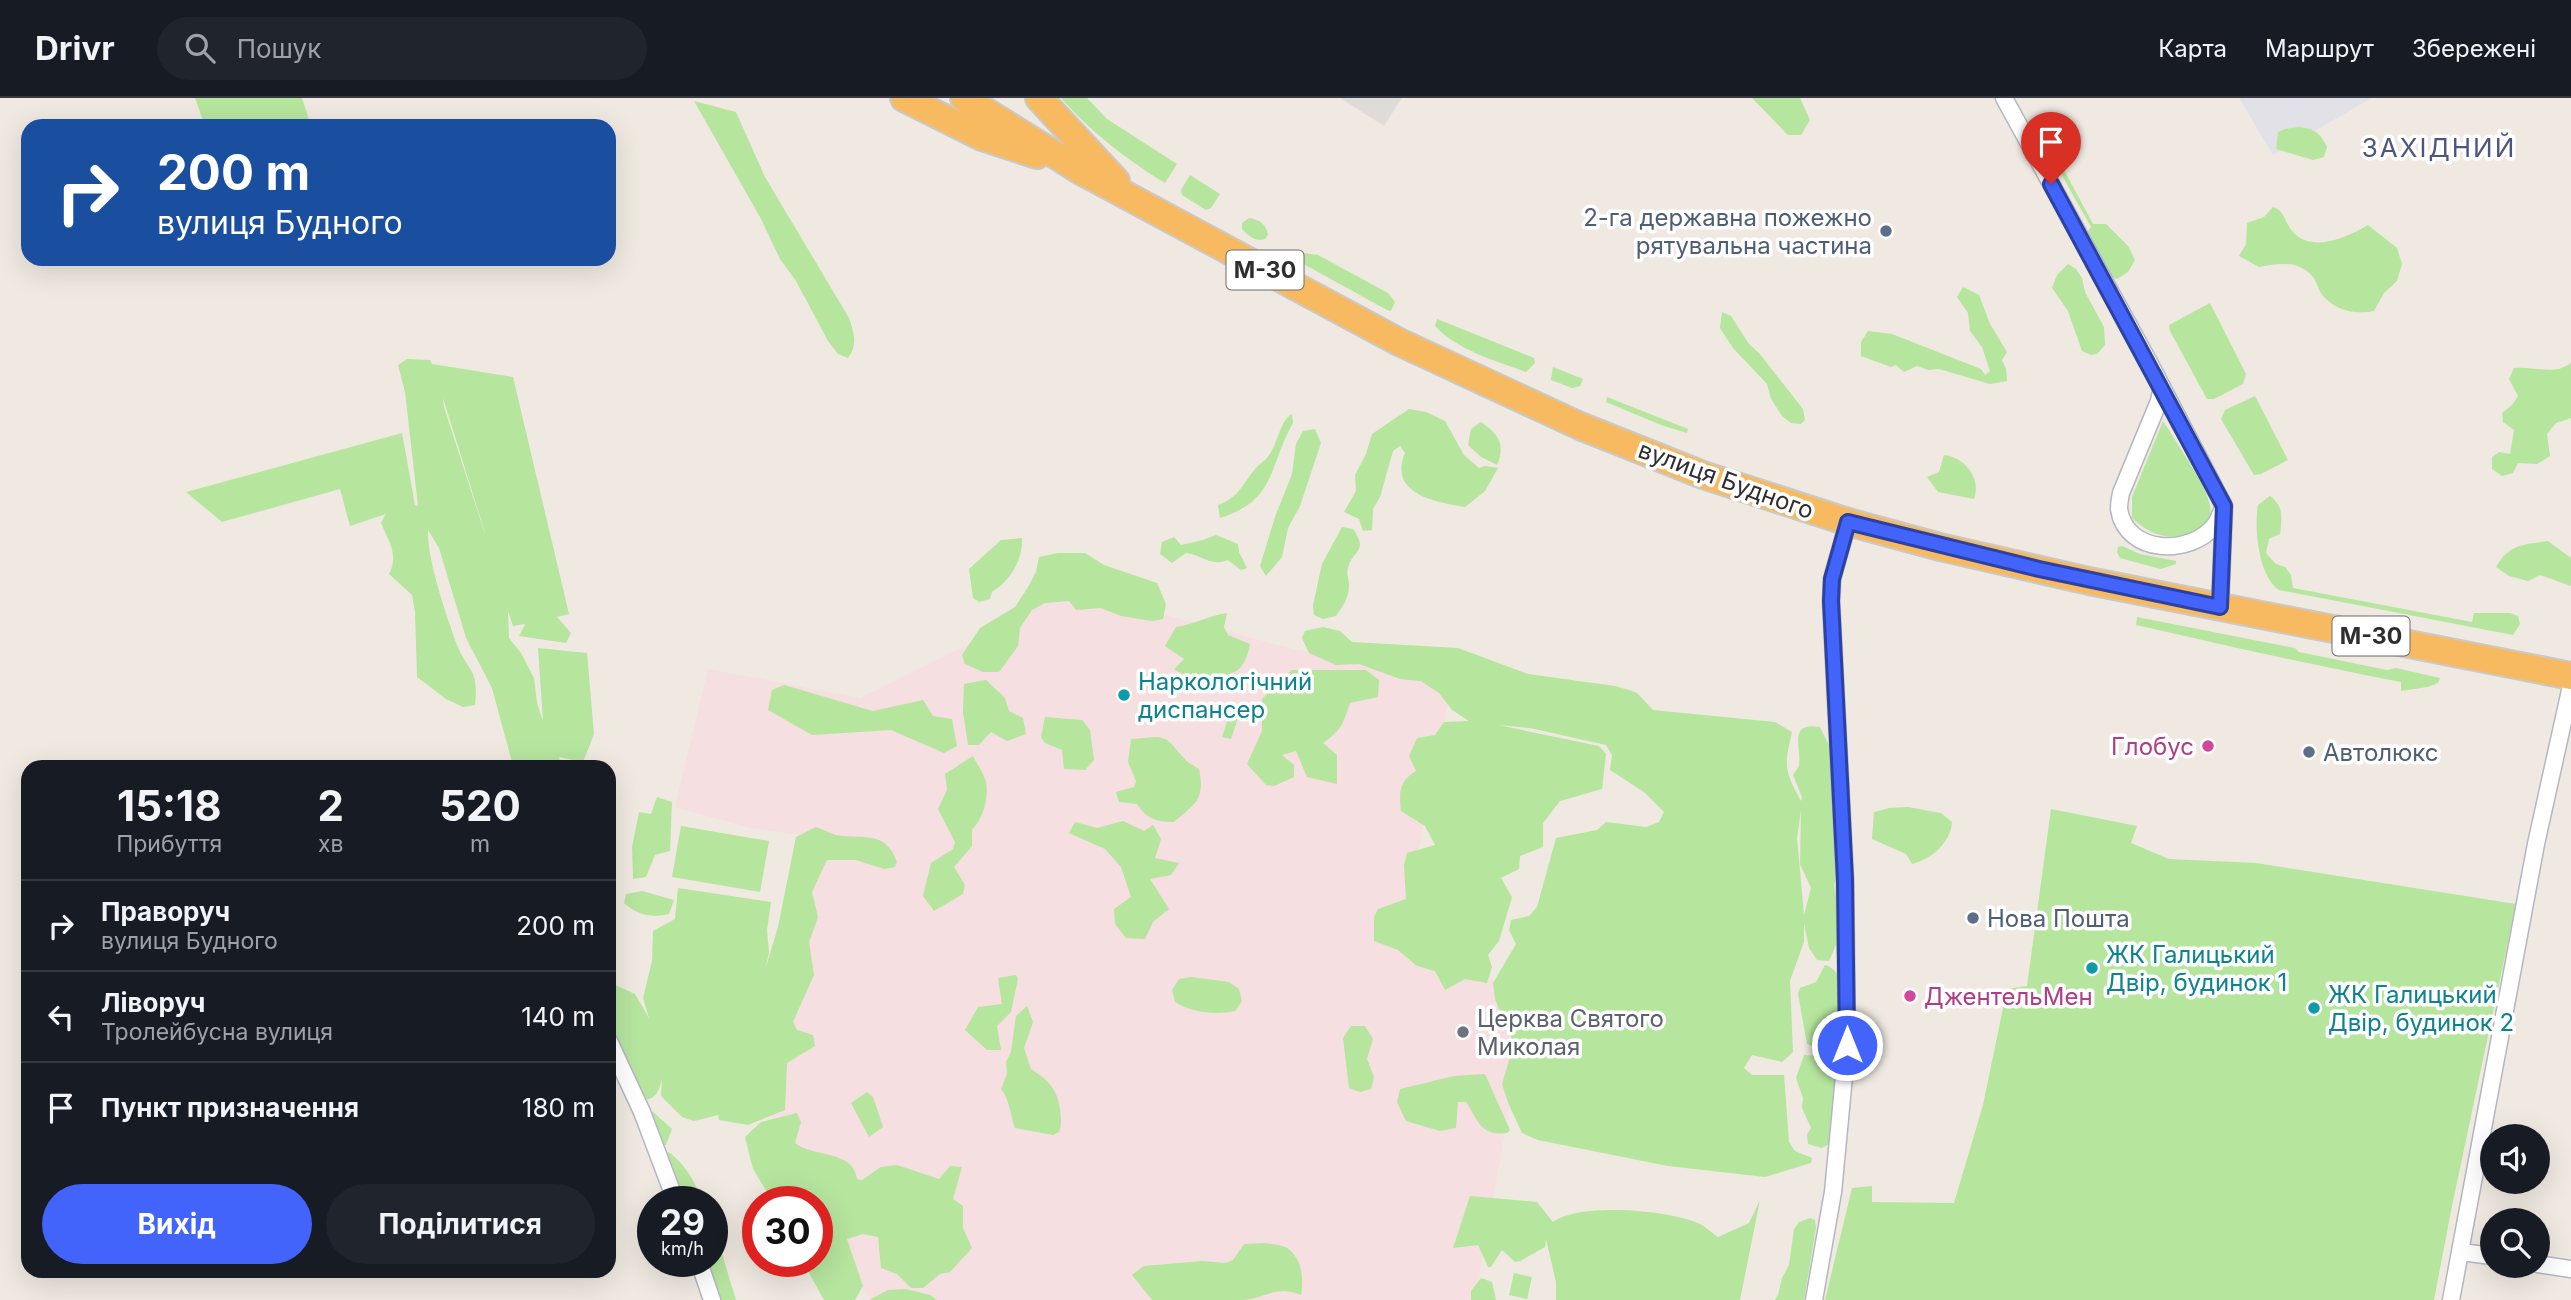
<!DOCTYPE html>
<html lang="uk">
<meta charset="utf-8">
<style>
:root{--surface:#171b24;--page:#20242c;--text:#f1f3f6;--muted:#9ea1a6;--line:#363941;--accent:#4264fb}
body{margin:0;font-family:Inter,sans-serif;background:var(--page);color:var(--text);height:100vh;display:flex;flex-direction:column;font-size:26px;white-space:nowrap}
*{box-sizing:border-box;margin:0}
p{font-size:23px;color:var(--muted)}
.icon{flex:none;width:38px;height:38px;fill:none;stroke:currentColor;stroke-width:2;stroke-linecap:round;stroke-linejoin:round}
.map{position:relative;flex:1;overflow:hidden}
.side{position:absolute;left:21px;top:662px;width:595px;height:518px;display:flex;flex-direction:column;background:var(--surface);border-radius:21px;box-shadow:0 7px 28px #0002}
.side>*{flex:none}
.top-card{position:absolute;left:21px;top:21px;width:595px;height:147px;border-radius:21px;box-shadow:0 7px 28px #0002;background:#1a4fa0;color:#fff;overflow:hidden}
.controls{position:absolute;left:2480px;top:1026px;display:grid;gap:14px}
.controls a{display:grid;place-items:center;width:70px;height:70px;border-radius:50%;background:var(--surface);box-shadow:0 7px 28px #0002;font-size:35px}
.speed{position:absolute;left:637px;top:1088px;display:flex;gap:14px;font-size:35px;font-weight:700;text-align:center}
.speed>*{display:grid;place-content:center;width:91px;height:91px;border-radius:50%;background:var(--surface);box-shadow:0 7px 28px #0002;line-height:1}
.speed small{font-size:18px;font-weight:400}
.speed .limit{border:10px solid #d22;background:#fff;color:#111}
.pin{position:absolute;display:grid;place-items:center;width:60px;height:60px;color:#fff;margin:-72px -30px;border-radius:50% 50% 50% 0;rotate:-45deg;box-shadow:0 0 7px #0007}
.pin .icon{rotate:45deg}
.me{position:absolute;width:77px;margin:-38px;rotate:0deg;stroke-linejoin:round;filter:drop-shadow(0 0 5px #0008)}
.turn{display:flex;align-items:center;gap:24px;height:147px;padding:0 21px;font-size:32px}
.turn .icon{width:91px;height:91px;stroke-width:2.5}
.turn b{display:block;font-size:49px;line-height:60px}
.eta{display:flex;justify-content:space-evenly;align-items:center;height:119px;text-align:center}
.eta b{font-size:42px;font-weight:700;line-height:49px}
.cta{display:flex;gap:14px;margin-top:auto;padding:14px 21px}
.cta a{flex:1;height:80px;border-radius:42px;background:var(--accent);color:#fff;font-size:28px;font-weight:700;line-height:80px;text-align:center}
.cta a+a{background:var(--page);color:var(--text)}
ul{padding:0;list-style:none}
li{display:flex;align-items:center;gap:21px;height:91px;padding:0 21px;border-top:2px solid var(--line)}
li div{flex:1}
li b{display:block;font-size:26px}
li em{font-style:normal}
header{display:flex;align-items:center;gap:42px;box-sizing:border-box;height:98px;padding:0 35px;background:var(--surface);border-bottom:2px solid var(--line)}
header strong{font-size:33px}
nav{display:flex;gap:38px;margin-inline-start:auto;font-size:24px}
.search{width:490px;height:63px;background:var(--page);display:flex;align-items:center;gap:18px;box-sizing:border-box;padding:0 24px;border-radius:38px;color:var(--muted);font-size:26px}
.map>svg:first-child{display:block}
.industrial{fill:#e3e1e8}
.medical{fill:#f5dfe0}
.green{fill:#b6e59e;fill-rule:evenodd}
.plaza{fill:#dfdcd8}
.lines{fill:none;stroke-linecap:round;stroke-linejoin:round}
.minor-casing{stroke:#b4b7c1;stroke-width:19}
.trunk-casing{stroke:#c9c9c9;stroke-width:30}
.minor{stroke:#fff;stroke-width:16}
.trunk{stroke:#f8ba60;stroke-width:26}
.route-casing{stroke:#2b41a3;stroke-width:18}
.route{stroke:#4264fb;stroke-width:12}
.service-dot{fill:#5c6f8a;stroke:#fff;stroke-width:2.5}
.culture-dot{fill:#0f9aa8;stroke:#fff;stroke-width:2.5}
.hotel-dot{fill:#d1479c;stroke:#fff;stroke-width:2.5}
.worship-dot{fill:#6b7280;stroke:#fff;stroke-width:2.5}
.labels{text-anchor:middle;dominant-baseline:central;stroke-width:7;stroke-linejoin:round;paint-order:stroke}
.shield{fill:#fff;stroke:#6d6d6d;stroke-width:2}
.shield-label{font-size:23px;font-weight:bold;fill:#2e2e2e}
.service-label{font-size:24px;fill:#4e5e75;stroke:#fff;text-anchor:start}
.street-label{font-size:24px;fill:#2e2e2e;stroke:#fff}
.culture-label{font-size:24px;fill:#0d838f;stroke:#fff;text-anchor:start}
.hotel-label{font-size:24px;fill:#b23c85;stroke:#fff;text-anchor:end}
.worship-label{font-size:24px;fill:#5b616d;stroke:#fff;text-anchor:start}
.neighbourhood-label{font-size:26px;letter-spacing:2px;fill:#4d5680;stroke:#fff}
</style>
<header>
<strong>Drivr</strong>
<div class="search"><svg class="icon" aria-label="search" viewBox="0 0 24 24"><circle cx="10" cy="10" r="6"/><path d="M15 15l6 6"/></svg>Пошук</div>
<nav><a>Карта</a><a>Маршрут</a><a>Збережені</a></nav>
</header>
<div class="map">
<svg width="2571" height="1202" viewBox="0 0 2571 1202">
<rect width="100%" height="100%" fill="#efe9e1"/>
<path class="industrial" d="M2239,0H2372L2273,57Z"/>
<path class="medical" d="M1031,494L1170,518L1289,550L1452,583L1402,837L1529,899L1475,1202H871L822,1134L817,1104L772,1036L771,957L817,740L747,729L675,709L708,571L860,600L997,532Z"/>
<g class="green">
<path d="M195,0H302L311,28H205Z"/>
<path d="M1061,0H1087L1107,21L1177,66L1165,85C1127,62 1091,34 1061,0Z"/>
<path d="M1752,0H1800L1810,22L1801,37H1788Z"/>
<path d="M694,3L736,14L765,79L849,220C854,235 858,246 848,260L838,256L828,243L796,183L780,161L760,119Z"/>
<path d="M2299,29C2315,31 2320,35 2327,49L2324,59L2313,62L2276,51L2278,34L2285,31Z"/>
<path d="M2051,58L2057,59L2093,126H2106L2128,148L2135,162L2128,174L2117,181L2106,177L2092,147L2088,133L2091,129Z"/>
<path d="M1190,77L1220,96L1211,110L1206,112L1182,97L1181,92Z"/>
<path d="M2273,109C2285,113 2284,123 2292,133C2311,156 2348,139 2368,127L2397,150L2402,166L2397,183L2384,195L2374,213C2356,216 2338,214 2324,199C2315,189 2319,179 2302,170C2290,163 2271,167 2259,169L2239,158L2246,146L2247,125L2264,119Z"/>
<path d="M1249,120C1260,122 1266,126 1268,137L1265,141C1256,144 1248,138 1242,131V125Z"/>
<path d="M1304,155L1318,157L1388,195L1395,204L1391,213L1387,212L1298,163V159Z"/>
<path d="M2068,166L2076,171L2082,180L2085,194L2104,229L2105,247L2097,256L2091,257L2082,253L2068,213L2052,190L2057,177Z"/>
<path d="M1963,189L1979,197L1990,226L2007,254L2002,262L2006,271L2007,283L1990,286L1939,271L1928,272L1917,268L1904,274L1896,267L1891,269L1861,258V244L1868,233L1892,236L1981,271L1985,277L1990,273L1982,249L1970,233L1968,215L1957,199Z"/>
<path d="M2210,205L2246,276L2243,286L2214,301H2207L2170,233L2169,227Z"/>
<path d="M1722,214L1731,218L1749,246L1759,255L1803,311L1805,322L1801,326L1791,325L1782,318L1771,301L1767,286L1733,250L1720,230Z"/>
<path d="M1437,221L1534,260L1535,265L1526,274C1496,263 1457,252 1435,228Z"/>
<path d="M407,261L430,262L432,266L513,279L569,516L557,519L571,535L566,545L519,538L525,526L513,528L508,513L509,540L521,555L534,580L537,605L543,623L538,550L587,555L594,636L583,664L559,659L561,668H513L492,590L466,540L439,450L428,432C427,461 446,517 457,547C469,576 479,570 475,607L463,609L446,601L417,579L415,514L412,497L389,476C399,457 389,444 381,425L386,416L350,428L340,391L222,424L186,394L402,335L415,407L418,408L405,294L398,267ZM443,300L485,435V436L444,309Z"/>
<path d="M2571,265V320L2556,325L2547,336L2550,358L2537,366L2518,365L2513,375L2502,378L2492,371V359L2499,354L2510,356L2514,332L2503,324L2502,315L2512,307L2518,298L2509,281L2514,270C2534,268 2554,278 2571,265Z"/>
<path d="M1553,269L1583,281L1580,288L1572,290L1551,282Z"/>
<path d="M2255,298L2288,362L2261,376L2254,377L2221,321L2225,312Z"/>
<path d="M1607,299L1688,331L1687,335L1661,327L1606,304Z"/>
<path d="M1409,311L1426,314L1445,323L1464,357L1479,370L1485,368L1498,370L1485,393L1465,409C1435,404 1388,396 1405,355L1400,348L1393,353L1380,399L1373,411L1372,432L1363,433L1359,421L1344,414L1356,393L1355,377L1366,356L1372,336Z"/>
<path d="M1292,316L1293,325C1268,369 1277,402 1220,420L1218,407C1240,399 1242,386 1256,370C1261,365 1268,360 1271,354C1279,341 1280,323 1292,316Z"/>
<path d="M2163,323C2172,336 2180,350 2189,364C2205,391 2232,430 2181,438C2161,441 2146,433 2132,420V399Z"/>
<path d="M1481,324C1498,336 1506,346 1497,367L1481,359L1468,347L1471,331Z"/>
<path d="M1315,331L1321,345L1300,408L1288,430L1282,459L1266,478L1260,468L1275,419L1292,376L1296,346L1303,333Z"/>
<path d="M1944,357C1964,359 1982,380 1974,401L1938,394L1927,379L1939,374Z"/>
<path d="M2270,398C2284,408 2282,421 2280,436L2269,441L2266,455L2276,466L2285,469L2291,477L2293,490L2472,524L2474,515H2510L2518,518L2520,526L2513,537L2279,492C2258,478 2254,429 2258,407Z"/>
<path d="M1342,429L1353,431C1369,454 1353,451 1348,470C1346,476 1349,481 1349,487C1349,500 1343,508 1336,518L1323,521L1314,517L1313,507L1322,466Z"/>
<path d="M1216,437L1238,446L1239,454L1247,470L1241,472L1228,462C1211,469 1202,457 1186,455L1172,465L1160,456L1162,444L1174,439L1181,447L1203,442Z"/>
<path d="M1022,440C1023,462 1010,483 992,494L990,501L979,504L973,500L969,471L1001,442Z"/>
<path d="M2548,443L2571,460V488L2540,477L2528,483L2509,478L2496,469C2510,445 2523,447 2548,443Z"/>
<path d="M2122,448L2140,456L2176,463V466L2161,471L2120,460L2117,454L2118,449Z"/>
<path d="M1058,455H1085L1104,467L1157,485L1166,506L1163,521L1152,523L1121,518L1101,510L1076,512L1069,503L1045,505L1032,512L1020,530L1018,548L999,574H983L965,566L962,557L980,530L1015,509L1028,489L1036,474L1039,459Z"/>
<path d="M1227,515L1224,529L1228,537L1250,546C1244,578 1230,579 1200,578C1188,578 1184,578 1174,571L1184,561L1165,548L1176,529C1195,526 1208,518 1227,515Z"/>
<path d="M2137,519L2295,550L2299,554L2387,572L2396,570L2440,580L2438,585L2428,589L2401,593V584C2312,567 2224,547 2136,527Z"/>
<path d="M1323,529L1340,533L1352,544L1458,550L1528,576L1615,588L1632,593L1637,595L1653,612L1775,624L1792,634C1784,668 1784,672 1801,703L1802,699L1793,677C1794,675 1799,669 1799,667C1802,650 1787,624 1820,629L1839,668L1844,759L1834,787L1841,825L1839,840L1829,863L1817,862L1809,850L1804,825V844L1790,883L1793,954L1782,964L1752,957L1744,970L1752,977H1784L1789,1044L1795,1053L1812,1060L1811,1065L1765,1079L1668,1068L1538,1042L1522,1035L1509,1007L1502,986L1514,946L1495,901L1493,885L1516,846L1509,832L1511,822L1529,818L1537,809L1556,740L1597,732L1606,724L1646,729L1659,724L1664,714L1644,694L1610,672L1612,657L1606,647L1530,630L1498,627L1599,648L1606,656L1602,691L1560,703L1543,725V749L1520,758L1519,771L1501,780L1512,799L1499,843L1488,857L1492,869L1487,885L1465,881L1445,892L1435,873L1417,868L1398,852L1374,843V819L1378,811L1406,801L1404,767L1407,755L1435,747L1425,728L1401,713C1399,694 1399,683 1416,673L1409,658L1417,640L1435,637L1444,624L1469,623L1452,612L1439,595L1421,583L1400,581L1359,566L1336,567L1309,555L1302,540L1305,533ZM1801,712L1800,766L1811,790L1804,817L1797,740Z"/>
<path d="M1292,572H1366L1379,582L1378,599L1350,605C1343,625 1342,632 1323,645L1337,657V686L1307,679L1296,653L1282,657L1294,667V679L1274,688L1266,687L1247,666L1262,633V601Z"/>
<path d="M986,582L1005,600L1009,613L1023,620L1026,636L1007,643L991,634L979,647H968L963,614L964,586Z"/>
<path d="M784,587L873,613L923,602L933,618L952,621L957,648L944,655L891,632L812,637L768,612L772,592Z"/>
<path d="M1230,614L1239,617L1231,641L1222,639Z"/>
<path d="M1045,619L1082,622L1090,632L1094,662L1085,672L1064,671L1062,652L1045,645L1041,639Z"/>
<path d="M1156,639C1172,640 1173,650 1184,660C1187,665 1195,668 1199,671C1205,702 1196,705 1174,724C1156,724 1147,721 1137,706L1119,704L1116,694L1134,689L1136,683L1128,664L1131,641Z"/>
<path d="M973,658C977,666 984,676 986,684C989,701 983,720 972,732V748L954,769L965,787L963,796L934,813L923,798L931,765L953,751L955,744L938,711L947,692L945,676Z"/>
<path d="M657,699L672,704L670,753L655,757L646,779L633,781L632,749L639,714L651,716Z"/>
<path d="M1908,709L1941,715L1952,724C1951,744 1931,762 1912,766L1906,756L1872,741L1874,714L1889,710Z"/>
<path d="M2051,711L2137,728L2131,745L2169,761L2256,765L2516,806L2452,1108L2434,1202H1825L1852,1090L1872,1088V1104L1954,1105L1983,1007L2007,891L2027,888Z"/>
<path d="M1123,723L1144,733L1153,727L1161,741L1155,760L1179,765L1171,777L1150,781L1169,811L1153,824L1145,841L1126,840L1115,826L1114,811L1131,799L1121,769L1105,751L1069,735L1075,724L1097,730Z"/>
<path d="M681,728L769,743L760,794L672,779Z"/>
<path d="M816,729C822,731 829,735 836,737C863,742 885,731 897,764L895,769L884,771L856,762H827L812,794L818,819L809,844L814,877L793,924L797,932L813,937L815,948L787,965L785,1012L748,1027L719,1022L718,1017L694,1023L682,1019L661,998L662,981C658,994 657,1001 641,1003L609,937V884L635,896L649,920L643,900L652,863L653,833L675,821L678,790L771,804L767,832L769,855L765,872L778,829L796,739Z"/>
<path d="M642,793L674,802L669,816C652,820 637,817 624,805L626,796Z"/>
<path d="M1825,867C1852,874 1840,925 1837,946L1821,952L1807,946L1798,896L1800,890L1816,884Z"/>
<path d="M1016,877L1018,881L1011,914L997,928L1001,952H987L965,932L978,909L1002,906L998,880Z"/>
<path d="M1191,879L1229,884L1239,891L1242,903L1235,913C1216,917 1192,915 1175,904L1172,892L1179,881Z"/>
<path d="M1027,908L1033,924L1024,950L1031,971C1048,982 1057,990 1060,1011C1061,1020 1062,1026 1059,1034L1053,1037L1015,1030C1010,1016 1010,1002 1001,991L1007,976L1006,964L1011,954L1016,918Z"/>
<path d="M1351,928H1365L1373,941L1367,961L1374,979L1371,991L1360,994L1349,990L1343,940Z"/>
<path d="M1804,957L1826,958L1835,969V1027L1832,1044L1822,1050L1808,1046L1807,1036L1811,1030L1802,1010L1803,1000L1796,980Z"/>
<path d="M1485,976L1510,1032L1507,1035C1481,1038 1479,1024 1466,1004H1458L1456,1030L1440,1033L1406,1023L1397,1004L1400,991L1454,978Z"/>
<path d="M867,994L873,999L883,1029L869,1039L851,1005Z"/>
<path d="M652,1013L672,1031L666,1047L656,1048L648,1027Z"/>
<path d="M797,1015L801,1024L795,1045C813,1060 853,1051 857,1081L862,1082L881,1069L897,1067L939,1081L950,1068L962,1069L953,1101L963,1108V1130L972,1150L950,1174L940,1176L923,1190H911L897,1176L881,1170L878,1139L863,1136L847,1141L863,1188L855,1202H824L803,1164H817V1104H773L753,1071L745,1039L761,1024Z"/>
<path d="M669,1054C686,1068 696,1083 701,1104H676L663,1058Z"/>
<path d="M1470,1098L1537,1104L1553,1124C1580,1104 1670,1112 1700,1126C1706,1129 1712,1135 1718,1139L1749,1125L1760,1102L1740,1202H1556V1184L1546,1141L1545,1149L1520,1163L1515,1164L1502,1152L1491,1169H1488L1478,1147L1453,1150Z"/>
<path d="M1810,1120L1815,1122L1816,1130L1804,1202H1775L1778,1197L1782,1180L1789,1167L1794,1131L1799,1124Z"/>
<path d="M712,1123L736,1202H715L702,1164H712Z"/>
<path d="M1264,1145C1271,1146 1281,1147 1287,1150C1302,1160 1304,1181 1301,1197C1277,1186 1264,1201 1242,1202C1212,1202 1182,1202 1152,1202L1132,1177L1144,1168L1202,1163L1226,1165L1233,1162L1244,1146Z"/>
<path d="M1514,1175L1532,1179L1527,1201L1509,1197Z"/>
<path d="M1481,1180L1492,1184L1496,1202H1471V1193Z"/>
<path d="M906,1191L930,1197L937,1202H869L888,1192Z"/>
</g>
<path class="plaza" d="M1340,0H1402L1384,28Z"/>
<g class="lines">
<defs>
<g id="minor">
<path d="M2004,0L2149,264L2224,408L2220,509"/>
<path d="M2162,289L2159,303L2121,395C2120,400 2119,407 2119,411C2126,457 2191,458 2215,427C2218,423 2220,417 2222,413"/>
<path d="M609,943L642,1014L676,1104"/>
<path d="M2461,1154L2492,1158"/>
<path d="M699,1164L712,1202"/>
<path d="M2538,1166L2571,1171"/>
<path d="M1814,1202L1833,1094L1847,947L1845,782L1831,503L1832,481L1848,424"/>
<path d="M2451,1202L2536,746L2571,588"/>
</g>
<g id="trunk">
<path d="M904,0L982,39L1037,57"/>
<path d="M964,0L1081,73L1399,244L1580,328L1703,377L1848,424L1940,449L2089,483L2571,578"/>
<path d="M1039,0L1116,83"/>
</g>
</defs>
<use href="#minor" class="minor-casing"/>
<use href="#trunk" class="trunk-casing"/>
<use href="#minor" class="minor"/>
<use href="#trunk" class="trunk"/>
</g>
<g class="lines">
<defs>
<path id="route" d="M1847,947L1845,782L1831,503L1832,481L1848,424L2039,471L2220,509L2224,408L2051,86"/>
</defs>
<use href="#route" class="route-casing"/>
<use href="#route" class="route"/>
</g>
<g class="service-dot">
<circle cx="1886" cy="133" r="7"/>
<circle cx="2309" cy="654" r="7"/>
<circle cx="1973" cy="820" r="7"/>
</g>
<g class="culture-dot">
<circle cx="1124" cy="597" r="7"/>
<circle cx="2092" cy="870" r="7"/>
<circle cx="2314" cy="910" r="7"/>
</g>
<g class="hotel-dot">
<circle cx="2208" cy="648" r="7"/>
<circle cx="1910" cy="898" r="7"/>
</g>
<circle class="worship-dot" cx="1463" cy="934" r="7"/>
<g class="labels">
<g class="shield">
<rect x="1226.5" y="152.5" width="77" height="39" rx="5"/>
<rect x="2332.5" y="518.5" width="77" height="39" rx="5"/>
</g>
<g class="shield-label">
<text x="1265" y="172">М-30</text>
<text x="2371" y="538">М-30</text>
</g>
<g class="service-label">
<text x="1872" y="119" text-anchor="end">2-га державна пожежно<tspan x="1872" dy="28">рятувальна частина</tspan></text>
<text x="2323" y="654">Автолюкс</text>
<text x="1987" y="820">Нова Пошта</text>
</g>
<g class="street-label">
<text transform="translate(1726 382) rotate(20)">вулиця Будного</text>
</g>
<g class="culture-label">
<text x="1138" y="583">Наркологічний<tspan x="1138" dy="28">диспансер</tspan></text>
<text x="2106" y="856">ЖК Галицький<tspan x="2106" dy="28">Двір, будинок 1</tspan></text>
<text x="2328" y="896">ЖК Галицький<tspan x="2328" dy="28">Двір, будинок 2</tspan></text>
</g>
<g class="hotel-label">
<text x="2194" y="648">Глобус</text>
<text x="1924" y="898" text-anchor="start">ДжентельМен</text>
</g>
<g class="worship-label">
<text x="1477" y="920">Церква Святого<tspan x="1477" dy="28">Миколая</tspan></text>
</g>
<g class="neighbourhood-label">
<text x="2439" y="49">ЗАХІДНИЙ</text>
</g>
</g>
</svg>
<div class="controls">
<a><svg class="icon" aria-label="sound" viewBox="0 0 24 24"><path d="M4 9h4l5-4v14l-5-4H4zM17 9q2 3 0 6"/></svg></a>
<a><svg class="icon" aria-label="search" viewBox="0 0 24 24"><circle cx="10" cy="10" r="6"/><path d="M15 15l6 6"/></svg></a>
</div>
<div class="speed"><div>29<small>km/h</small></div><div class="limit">30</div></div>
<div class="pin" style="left:2051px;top:86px;background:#d93025"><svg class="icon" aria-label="arrive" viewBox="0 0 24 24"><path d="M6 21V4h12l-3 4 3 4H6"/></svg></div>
<svg class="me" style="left:1847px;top:947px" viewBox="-20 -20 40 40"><circle r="17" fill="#4264fb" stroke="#fff" stroke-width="3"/><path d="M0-11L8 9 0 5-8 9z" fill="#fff"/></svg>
<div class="top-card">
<div class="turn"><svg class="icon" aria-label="right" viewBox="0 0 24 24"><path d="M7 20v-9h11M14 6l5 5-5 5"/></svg><div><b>200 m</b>вулиця Будного</div></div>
</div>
<section class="side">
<div class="eta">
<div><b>15:18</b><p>Прибуття</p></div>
<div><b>2</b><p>хв</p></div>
<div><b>520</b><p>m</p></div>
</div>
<ul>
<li><svg class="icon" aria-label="right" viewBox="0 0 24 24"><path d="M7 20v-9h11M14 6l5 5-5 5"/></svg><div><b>Праворуч</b><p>вулиця Будного</p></div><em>200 m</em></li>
<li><svg class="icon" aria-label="left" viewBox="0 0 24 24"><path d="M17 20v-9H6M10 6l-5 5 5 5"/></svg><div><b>Ліворуч</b><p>Тролейбусна вулиця</p></div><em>140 m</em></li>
<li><svg class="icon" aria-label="arrive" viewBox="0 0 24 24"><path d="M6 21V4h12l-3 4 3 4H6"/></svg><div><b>Пункт призначення</b></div><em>180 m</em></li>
</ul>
<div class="cta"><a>Вихід</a><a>Поділитися</a></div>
</section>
</div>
